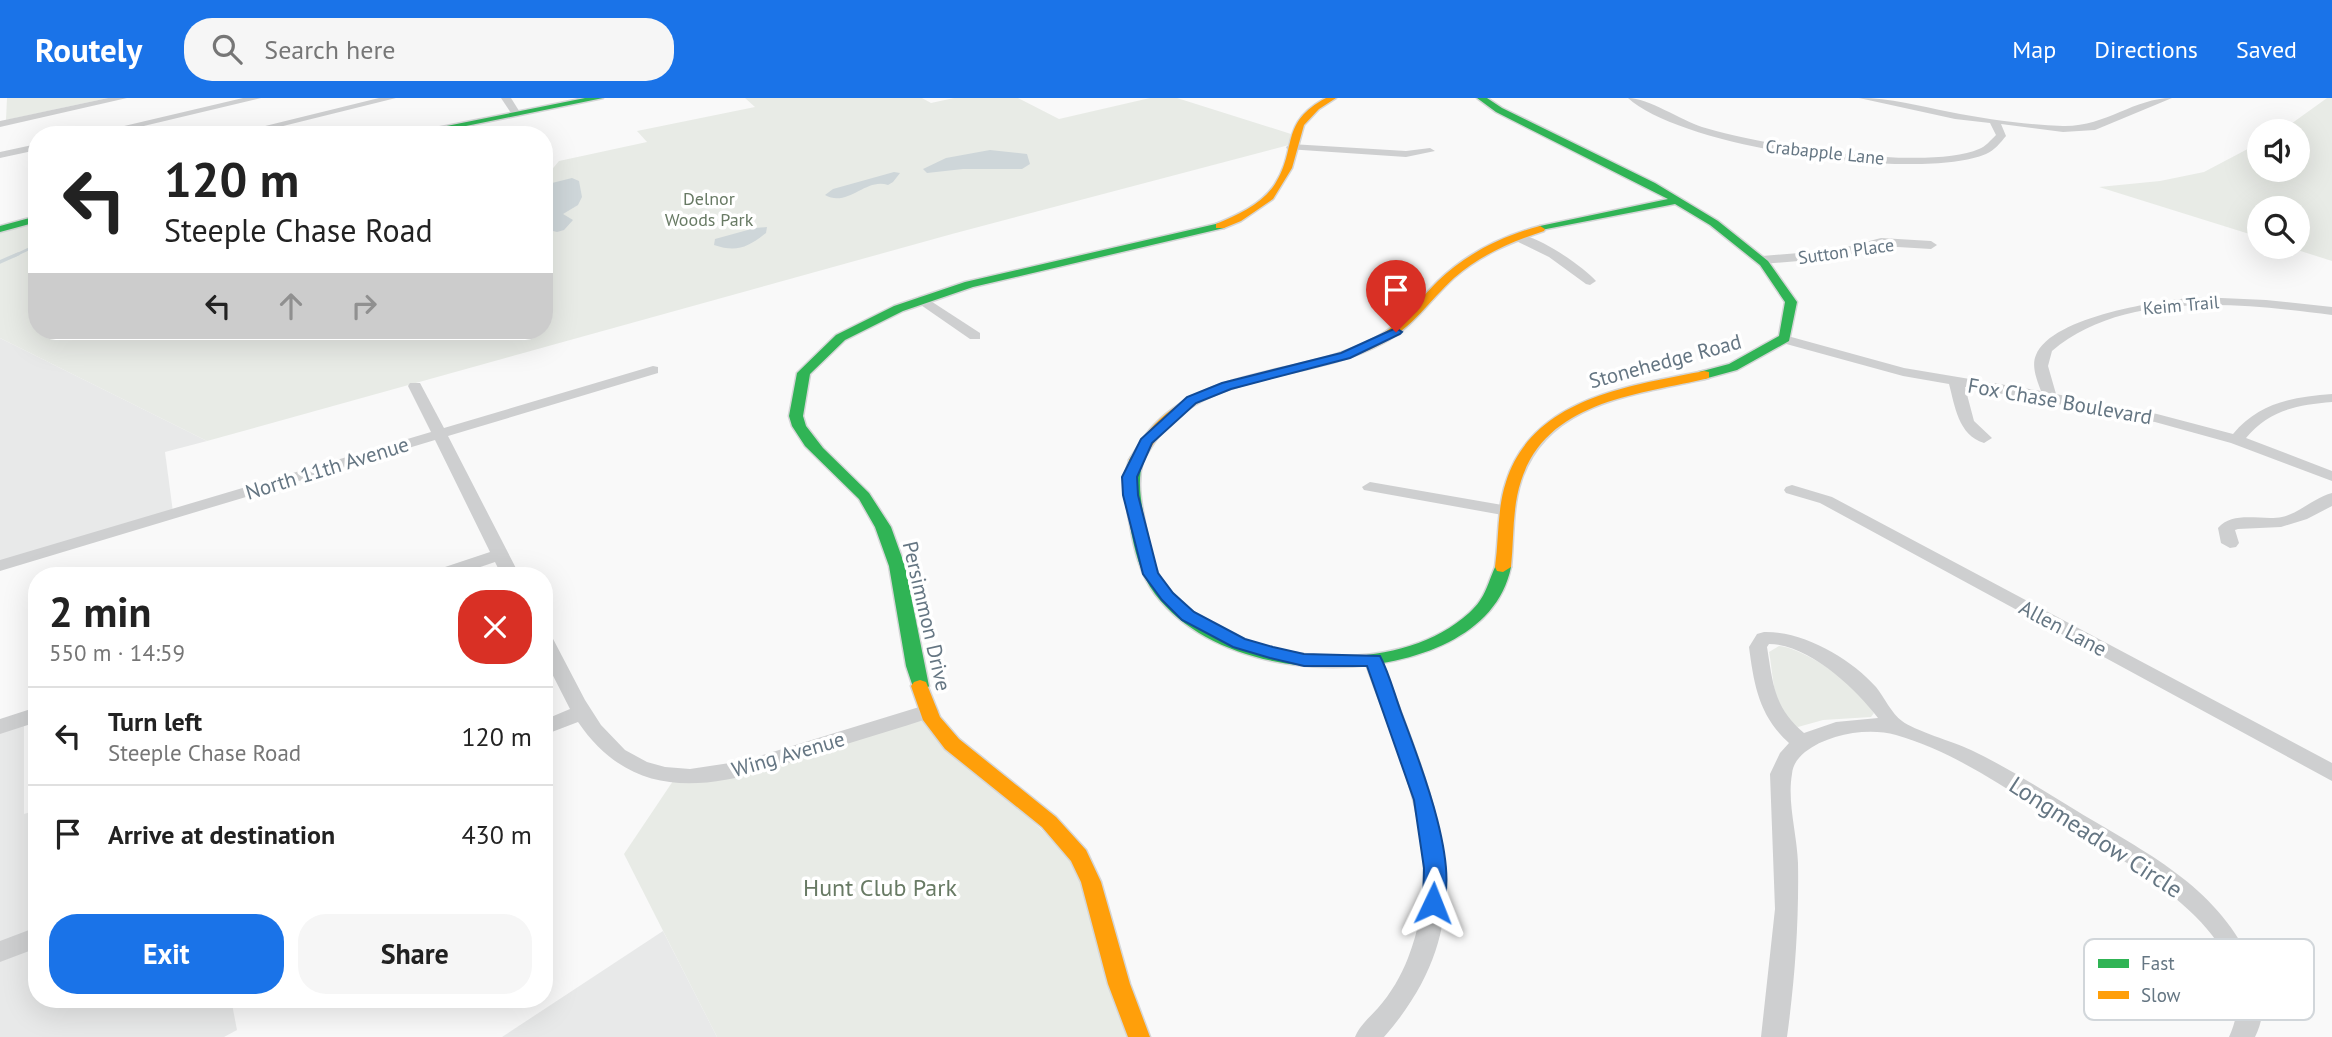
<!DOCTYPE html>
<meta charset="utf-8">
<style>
:root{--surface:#fff;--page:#f6f6f6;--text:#222;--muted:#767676;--line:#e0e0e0;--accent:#1a73e8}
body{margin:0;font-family:"PT Sans",sans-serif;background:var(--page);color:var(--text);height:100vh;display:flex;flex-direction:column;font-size:26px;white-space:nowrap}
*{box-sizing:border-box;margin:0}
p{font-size:23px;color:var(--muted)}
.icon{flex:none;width:38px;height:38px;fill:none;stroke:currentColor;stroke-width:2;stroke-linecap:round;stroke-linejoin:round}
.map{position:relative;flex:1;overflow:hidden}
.details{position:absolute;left:28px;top:469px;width:525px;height:441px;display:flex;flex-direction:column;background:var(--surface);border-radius:28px;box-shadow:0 7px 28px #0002}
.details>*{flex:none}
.banner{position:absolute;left:28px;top:28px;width:525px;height:214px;border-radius:28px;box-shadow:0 7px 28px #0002;background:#fff;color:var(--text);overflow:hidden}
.buttons{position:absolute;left:2247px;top:21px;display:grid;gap:14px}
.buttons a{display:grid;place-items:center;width:63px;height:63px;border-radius:50%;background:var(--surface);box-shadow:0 7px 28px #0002;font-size:35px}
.pin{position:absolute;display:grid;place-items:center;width:60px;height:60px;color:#fff;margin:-72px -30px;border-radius:50% 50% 50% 0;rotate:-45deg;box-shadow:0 0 7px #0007}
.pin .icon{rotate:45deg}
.me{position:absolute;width:77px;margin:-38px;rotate:2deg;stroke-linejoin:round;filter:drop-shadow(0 0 5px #0008)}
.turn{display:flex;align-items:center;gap:24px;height:147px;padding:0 21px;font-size:32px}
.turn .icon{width:91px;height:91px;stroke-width:2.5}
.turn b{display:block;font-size:49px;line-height:60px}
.lanes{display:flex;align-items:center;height:66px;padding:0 21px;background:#0003;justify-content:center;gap:35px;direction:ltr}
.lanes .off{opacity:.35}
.round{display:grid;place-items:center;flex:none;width:74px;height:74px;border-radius:28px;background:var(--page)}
.headline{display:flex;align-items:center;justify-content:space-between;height:119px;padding:0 21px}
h1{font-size:42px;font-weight:800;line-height:52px}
.cta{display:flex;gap:14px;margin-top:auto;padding:14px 21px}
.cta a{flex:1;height:80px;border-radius:28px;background:var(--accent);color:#fff;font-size:28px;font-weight:800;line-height:80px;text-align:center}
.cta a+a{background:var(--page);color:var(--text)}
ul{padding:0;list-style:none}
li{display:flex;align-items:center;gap:21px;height:98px;padding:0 21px;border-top:2px solid var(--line)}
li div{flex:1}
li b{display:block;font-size:26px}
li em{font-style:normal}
header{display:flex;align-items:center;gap:42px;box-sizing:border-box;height:98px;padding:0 35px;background:var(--accent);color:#fff}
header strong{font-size:33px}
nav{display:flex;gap:38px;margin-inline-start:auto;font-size:24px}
.search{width:490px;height:63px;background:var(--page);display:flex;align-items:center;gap:18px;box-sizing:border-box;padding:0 24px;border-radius:28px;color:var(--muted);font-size:26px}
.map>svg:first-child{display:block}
.built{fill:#e8e9e9}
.green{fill:#e8ebe6}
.water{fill:#ced6d9}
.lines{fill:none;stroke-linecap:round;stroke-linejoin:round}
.stream-far1{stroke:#ced6d9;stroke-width:2.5}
.stream{stroke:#ced6d9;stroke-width:3.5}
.fast-casing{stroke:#d5d6d7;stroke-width:3}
.slow-casing{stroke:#d5d6d7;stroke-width:3}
.street{fill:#cecfd0;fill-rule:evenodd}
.fast{fill:#30b455;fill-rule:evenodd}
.slow{fill:#ff9f0a;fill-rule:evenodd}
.route{fill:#1a73e8;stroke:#114b97;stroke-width:2}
.labels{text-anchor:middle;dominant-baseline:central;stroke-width:7;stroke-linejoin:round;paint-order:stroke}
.far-street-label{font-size:18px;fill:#657683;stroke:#fff}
.far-park-label{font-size:18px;fill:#687a64;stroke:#fff}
.street-label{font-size:21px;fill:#657683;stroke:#fff}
.near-street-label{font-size:24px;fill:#657683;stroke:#fff}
.near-park-label{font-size:24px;fill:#687a64;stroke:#fff}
.key{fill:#fff;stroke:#d1d6da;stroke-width:2}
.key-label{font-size:19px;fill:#657683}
</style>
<header>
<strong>Routely</strong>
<div class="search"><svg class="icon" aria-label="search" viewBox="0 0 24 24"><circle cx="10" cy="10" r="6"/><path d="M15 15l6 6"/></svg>Search here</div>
<nav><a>Map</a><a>Directions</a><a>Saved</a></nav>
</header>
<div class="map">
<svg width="2332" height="939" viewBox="0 0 2332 939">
<rect width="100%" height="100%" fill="#f9f9f9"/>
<g class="built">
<path d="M0,240L207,343L165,354L173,414L0,466Z"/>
<path d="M24,624V716L37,712V835L0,850V632Z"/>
<path d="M663,833L717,939H502Z"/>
<path d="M37,842V901H231L237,932L224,939H0V857Z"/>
</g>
<g class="green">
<path d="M7,0H108L6,22Z"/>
<path d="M745,0H922L931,5L954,0H1018L1059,21L1150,0H1177L1291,36L1289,47L952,136L207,343L0,240V132L37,123V233H544V81L559,63L647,44L637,33L755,9Z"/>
<path d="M2327,0H2332V163L2288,149H2298V110H2259V139L2099,89L2160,83L2204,74L2259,45V72H2298V33H2281Z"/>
<path d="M1779,548C1799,549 1842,577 1857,592C1863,598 1868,607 1874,615L1871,619L1823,622L1798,629C1772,616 1774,579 1769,554Z"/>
<path d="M922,620L1074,762L1131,939H717L624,756L673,683Z"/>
</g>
<g class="water">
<path d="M990,52L1027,56L1030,66L1022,71H963L927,75L923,71L946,60Z"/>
<path d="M894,74L900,75L893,84L888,87C866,79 848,110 825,97L833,91Z"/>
<path d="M572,80L579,83L582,99L578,107L563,116L573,122L564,132L557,134L545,131L550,126L544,122V87Z"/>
<path d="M767,129L766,135C748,149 737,155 714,147L715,141L755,130Z"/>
</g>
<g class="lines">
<path class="stream-far1" d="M14,158L37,147"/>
<path class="stream" d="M0,164L18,156"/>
<defs>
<g id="fast">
<path d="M585,0H603L422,37H402Z"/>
<path d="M1477,0H1487L1502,10L1655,85L1718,123L1768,163L1797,204L1789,243L1737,272L1704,281L1699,280V274L1729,266L1779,238L1785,204L1760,167L1710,127L1675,106L1536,133L1535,131L1540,128L1668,101L1496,14Z"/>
<path d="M37,118V124L0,134V128Z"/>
<path d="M1220,125L1225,128L1224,130L973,189L903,213L845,242L810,276L803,318L806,328L823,350L869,395L891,429L905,468L929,588L926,592H914L906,568L889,468L875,429L859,401L805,348L792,328L789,318L797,275L836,237L894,208L965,184Z"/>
<path d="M1136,358L1143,362C1137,384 1141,403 1145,425C1149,446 1153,473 1167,490C1232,567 1393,584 1469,515C1487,499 1487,485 1497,465H1509L1511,469C1504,504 1480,528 1449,544C1364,587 1217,577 1155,496C1140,476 1134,451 1130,427C1126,405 1120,379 1131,359Z"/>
</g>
<g id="slow">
<path d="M1326,0H1336L1319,11L1304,27L1292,70L1273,101L1241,123L1224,130H1216V126C1238,117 1262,106 1275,86C1298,50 1279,25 1326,0Z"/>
<path d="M1540,128L1545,131L1544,133C1511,144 1480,157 1454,180C1430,202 1412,230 1383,245C1314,283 1217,271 1162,334C1154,343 1148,355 1141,365L1136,366L1129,362C1137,351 1144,337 1154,327C1212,267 1304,278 1375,240C1400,227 1418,203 1438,183C1466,156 1502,138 1540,128Z"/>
<path d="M1704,273L1709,274V280C1638,297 1547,302 1521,383C1512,410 1514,441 1511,469L1503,474L1497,473L1495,469C1499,441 1497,411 1506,384C1532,300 1629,288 1704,273Z"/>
<path d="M920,582L926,584L940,619L959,641L1056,719L1086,752L1101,784L1130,886L1150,939H1128L1108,886L1081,784L1071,763L1042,729L945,651L923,622L911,588L914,584Z"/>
</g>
</defs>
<use href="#fast" class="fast-casing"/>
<use href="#slow" class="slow-casing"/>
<g class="street">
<path d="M108,0H127L0,29V23Z"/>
<path d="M243,0H261L106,37H86Z"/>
<path d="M379,0H396L247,37H228Z"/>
<path d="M501,0H511L521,16L519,18H513Z"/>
<path d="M1628,0C1648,0 1681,22 1702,29C1759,47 1927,74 1979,51C1985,49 1991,42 1996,37L1990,25L1955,21L1859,0C1890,0 1920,8 1950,14C1986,21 2027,27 2063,28C2105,29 2134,0 2172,0L2095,32L2063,34L2001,26L2006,38C2001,44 1994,53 1986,56C1919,84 1682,50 1628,0Z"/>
<path d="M37,46V52L0,60V54Z"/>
<path d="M1291,46L1406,53L1430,50L1435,53L1406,59L1287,51L1286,49Z"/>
<path d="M1514,136C1533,134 1583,168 1596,183L1590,187L1586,186L1549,159L1514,142Z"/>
<path d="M1881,140L1931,143L1937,147L1931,151L1881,148L1835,160L1762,166L1756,162L1762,158L1835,152Z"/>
<path d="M923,198L980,235V241H970L918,205V199Z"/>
<path d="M2199,199L2266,202L2332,209V217C2246,206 2124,191 2052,253L2048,268L2056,296L2157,316L2233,336C2259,305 2292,299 2332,296V304C2297,307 2269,312 2246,340L2332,373V383L2231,345L2155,324L1965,289L1974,323L1992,340L1984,345C1958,337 1955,308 1949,286L1903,278L1779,244L1777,241L1784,237L1904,270L2041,293C2037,282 2031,268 2036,257C2052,218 2162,202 2199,199Z"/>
<path d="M653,268L658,269V275L448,338L520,478H502L495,464L454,478H427L430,474L490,454L435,342L0,473V462L431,334L408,288L410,285H420L444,330Z"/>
<path d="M1370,384L1508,408L1516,413L1508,418L1364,392L1362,389Z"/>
<path d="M1792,387L1832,399L2332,665V683L1820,405L1786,395L1784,392L1786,389Z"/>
<path d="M2332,395V408L2307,421L2281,429L2238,431L2235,432L2239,445L2236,449L2230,450L2221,445L2218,430C2233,412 2262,423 2282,419C2300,415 2315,399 2332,395Z"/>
<path d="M1764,534C1803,533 1850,560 1876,589C1884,599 1892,616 1902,623C1913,632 1954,644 1971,652C2007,669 2042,692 2077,713C2146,755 2214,786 2251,863C2263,888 2268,913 2255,939H2229C2275,838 2122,763 2055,721C2005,690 1953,653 1896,637C1868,629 1828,636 1805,654C1798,660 1793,666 1792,676C1787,704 1797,736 1798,765C1799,824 1795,881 1787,939H1761L1775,811L1770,676L1780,655L1789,645C1759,618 1754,587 1749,549L1757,536ZM1769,546C1809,546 1856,591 1878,620L1836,624L1804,635C1774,610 1773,586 1767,549Z"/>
<path d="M544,535L551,537L585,602L601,627L625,652L647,664L665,669L690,671L743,663L929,606L936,608L939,613L936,618C897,631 858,642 819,655C730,685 641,716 578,624L544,637V622L570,611L544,560Z"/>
<path d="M1373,555L1380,557L1383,562C1431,696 1496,812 1384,939H1355C1360,927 1370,919 1378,910C1391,895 1401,878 1408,860C1449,757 1397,658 1363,562L1366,557Z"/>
<path d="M37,609V624L0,636V621Z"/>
<path d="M37,829V850L0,864V843Z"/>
</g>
<use href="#fast" class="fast"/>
<use href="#slow" class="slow"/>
</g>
<path class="route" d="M1396,230L1402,234L1400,236L1350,260L1231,291L1196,305L1152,345L1137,379L1138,397L1158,475L1173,495L1194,514L1245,541L1273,549L1304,556L1380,558C1389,575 1394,595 1401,614C1417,657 1462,769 1441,811L1433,814L1426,811L1423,805L1424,770L1414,702L1367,568H1304L1270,560L1233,549L1182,522L1162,502L1143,476L1123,397L1122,379L1141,341L1187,299L1222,285L1341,255Z"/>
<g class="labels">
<g class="far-street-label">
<text transform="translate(1825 54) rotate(6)">Crabapple Lane</text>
<text transform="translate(1846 153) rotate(-8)">Sutton Place</text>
<text transform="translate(2181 207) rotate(-5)">Keim Trail</text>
</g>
<g class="far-park-label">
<text x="709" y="100">Delnor<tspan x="709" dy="21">Woods Park</tspan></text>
</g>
<g class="street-label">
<text transform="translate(1665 263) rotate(-15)">Stonehedge Road</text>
<text transform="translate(2060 303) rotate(10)">Fox Chase Boulevard</text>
<text transform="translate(327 370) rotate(-17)">North 11th Avenue</text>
<text transform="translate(927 518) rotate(77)">Persimmon Drive</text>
<text transform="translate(2063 530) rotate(28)">Allen Lane</text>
<text transform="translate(788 656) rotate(-16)">Wing Avenue</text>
</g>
<g class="near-street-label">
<text transform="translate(2096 739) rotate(33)">Longmeadow Circle</text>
</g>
<g class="near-park-label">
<text x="880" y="789">Hunt Club Park</text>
</g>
</g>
<rect x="2084" y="841" width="230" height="81" rx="10" class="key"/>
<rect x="2098" y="861" width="31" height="9" fill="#30b455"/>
<rect x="2098" y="893" width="31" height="8" fill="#ff9f0a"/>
<g class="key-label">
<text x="2141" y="872">Fast</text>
<text x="2141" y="904">Slow</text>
</g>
</svg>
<div class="buttons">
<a><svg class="icon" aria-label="sound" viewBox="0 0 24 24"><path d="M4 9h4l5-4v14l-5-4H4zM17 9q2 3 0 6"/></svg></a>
<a><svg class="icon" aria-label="search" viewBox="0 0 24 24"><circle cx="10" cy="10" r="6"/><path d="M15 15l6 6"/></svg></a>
</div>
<div class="pin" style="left:1396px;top:234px;background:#d93025"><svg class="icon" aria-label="arrive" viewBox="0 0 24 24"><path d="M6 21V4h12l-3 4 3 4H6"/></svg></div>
<svg class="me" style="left:1433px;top:805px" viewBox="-20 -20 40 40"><path d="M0-17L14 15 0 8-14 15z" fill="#1a73e8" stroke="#fff" stroke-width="4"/></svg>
<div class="banner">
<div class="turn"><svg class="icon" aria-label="left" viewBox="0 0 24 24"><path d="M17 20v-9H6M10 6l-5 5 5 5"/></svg><div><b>120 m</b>Steeple Chase Road</div></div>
<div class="lanes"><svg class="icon" aria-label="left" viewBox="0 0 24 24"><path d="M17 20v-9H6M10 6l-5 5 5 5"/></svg><svg class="icon off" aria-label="ahead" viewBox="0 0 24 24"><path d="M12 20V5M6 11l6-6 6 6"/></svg><svg class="icon off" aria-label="right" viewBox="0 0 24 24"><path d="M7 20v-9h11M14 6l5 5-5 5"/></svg></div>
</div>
<section class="details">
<div class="headline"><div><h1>2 min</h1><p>550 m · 14:59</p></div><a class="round" style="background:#d93025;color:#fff"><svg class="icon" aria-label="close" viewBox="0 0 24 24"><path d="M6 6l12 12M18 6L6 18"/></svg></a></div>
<ul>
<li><svg class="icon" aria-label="left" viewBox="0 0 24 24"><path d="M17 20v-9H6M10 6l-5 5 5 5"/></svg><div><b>Turn left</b><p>Steeple Chase Road</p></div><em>120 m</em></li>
<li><svg class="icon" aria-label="arrive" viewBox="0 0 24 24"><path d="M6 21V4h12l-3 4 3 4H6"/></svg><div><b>Arrive at destination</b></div><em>430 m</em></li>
</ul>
<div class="cta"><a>Exit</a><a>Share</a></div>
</section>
</div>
